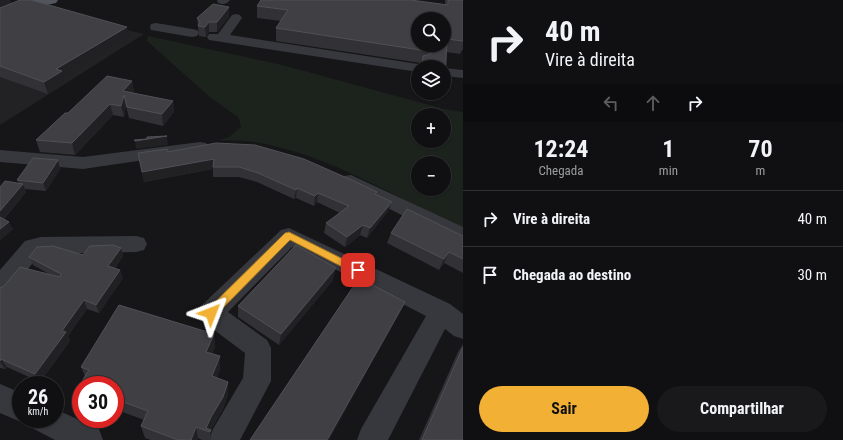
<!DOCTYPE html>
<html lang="pt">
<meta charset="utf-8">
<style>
:root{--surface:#101012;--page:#19191b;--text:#f1f3f6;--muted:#9c9d9f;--line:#303032;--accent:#f2b134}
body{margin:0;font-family:"Roboto Condensed",sans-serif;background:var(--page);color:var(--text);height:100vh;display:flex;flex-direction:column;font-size:15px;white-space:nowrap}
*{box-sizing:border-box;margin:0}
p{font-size:13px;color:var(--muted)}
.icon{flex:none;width:22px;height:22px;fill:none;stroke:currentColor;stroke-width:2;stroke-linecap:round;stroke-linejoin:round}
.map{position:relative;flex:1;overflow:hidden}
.panel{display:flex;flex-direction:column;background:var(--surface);width:380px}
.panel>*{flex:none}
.top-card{background:#101012;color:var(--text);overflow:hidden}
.fabs{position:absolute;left:411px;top:12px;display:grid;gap:8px}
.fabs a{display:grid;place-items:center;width:40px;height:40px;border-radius:50%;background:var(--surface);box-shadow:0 1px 3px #0004,0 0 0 1px var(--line);font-size:20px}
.speed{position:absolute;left:12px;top:376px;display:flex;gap:8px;font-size:20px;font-weight:700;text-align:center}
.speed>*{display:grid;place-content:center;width:52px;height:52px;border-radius:50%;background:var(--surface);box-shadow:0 1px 3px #0004,0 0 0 1px var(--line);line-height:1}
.speed small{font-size:10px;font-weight:400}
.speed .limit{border:6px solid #d22;background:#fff;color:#111}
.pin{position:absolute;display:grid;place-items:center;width:34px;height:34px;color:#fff;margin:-17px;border-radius:8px;box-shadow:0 2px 6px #0006}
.me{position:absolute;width:44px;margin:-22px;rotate:45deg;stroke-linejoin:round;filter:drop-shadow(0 0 3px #0008)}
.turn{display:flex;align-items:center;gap:14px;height:84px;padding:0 16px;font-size:18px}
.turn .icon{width:52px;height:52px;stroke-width:2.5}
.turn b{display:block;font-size:28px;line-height:34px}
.lanes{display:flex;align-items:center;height:38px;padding:0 16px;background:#0003;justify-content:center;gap:20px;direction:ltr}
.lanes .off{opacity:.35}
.eta{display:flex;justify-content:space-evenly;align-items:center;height:68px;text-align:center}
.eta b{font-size:24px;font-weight:700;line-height:28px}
.cta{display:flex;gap:8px;margin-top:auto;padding:8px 16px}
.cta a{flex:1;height:46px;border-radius:24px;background:var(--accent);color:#111;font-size:16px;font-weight:700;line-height:46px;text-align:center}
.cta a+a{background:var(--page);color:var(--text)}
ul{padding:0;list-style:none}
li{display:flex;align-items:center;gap:12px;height:56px;padding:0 16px;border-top:1px solid var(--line)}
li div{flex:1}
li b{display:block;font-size:15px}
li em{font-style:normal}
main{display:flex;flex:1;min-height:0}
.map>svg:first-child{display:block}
.built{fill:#222225}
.green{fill:#1c231d;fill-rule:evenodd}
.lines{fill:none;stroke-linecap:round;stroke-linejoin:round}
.minor{fill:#37383d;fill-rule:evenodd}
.major{fill:#53555c;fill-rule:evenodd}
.wall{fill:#323236}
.shaded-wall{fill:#212124}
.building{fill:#3f3f44;stroke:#4f5156;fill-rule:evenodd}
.route{fill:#f2b134;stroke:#9d7322}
</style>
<main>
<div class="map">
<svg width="463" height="440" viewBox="0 0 463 440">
<rect width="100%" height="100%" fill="#161618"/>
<path class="built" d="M37,9L144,34L0,125V27Z"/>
<path class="green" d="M148,36L282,65L444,109L463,112V230C396,197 330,155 255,142C244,140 231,141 219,140L229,137L241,127L239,118L210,97L147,41ZM418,115H444V141H418ZM418,163H444V189H418Z"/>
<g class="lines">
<g class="minor">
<path d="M217,0H230C227,4 223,5 218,3Z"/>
<path d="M236,14L240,15L242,18L230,35L418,64L423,65L425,67H418V72L209,40L207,37L209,34H218L232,15Z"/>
<path d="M156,23L192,29L197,30L199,33L197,36L192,37L151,30L150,27L151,24Z"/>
<path d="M444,68L463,70V78L444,76Z"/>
<path d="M200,142L206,143L209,147L206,151L83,169L0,162V150L83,157Z"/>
<path d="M351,175L463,227V244L455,242L344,186L341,181L344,176Z"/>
<path d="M289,228L450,304L463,314V339L454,336L445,329L388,440H357L361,429L426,316L292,247L228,312L267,340L271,348V381L240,440H209L213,429L243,378L245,353L202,321L199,313L202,305L281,230Z"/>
<path d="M136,236L144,238L147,244L144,250L136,252L40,254L8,294L0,297V270L25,241L41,237Z"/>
<path d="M0,384L21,393V419H29L21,422L0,413Z"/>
<path d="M55,409L99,429L103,440H55L34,429L29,419H55Z"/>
</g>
<path class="major" d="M26,0H58L56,3L42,6L28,3Z"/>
</g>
<g class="wall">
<path d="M0,0H10L11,4L129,39L64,79L65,83L48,94L0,77Z"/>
<path d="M411,0L445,5V0H463V50H462L460,54L446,52L445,82L444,85V67H420L421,63L276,41V28L281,21L257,18V6Z"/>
<path d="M229,7V17L217,32H209L206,37L199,36L197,18Z"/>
<path d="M418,78V92L416,91Z"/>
<path d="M132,81L134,92L133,93L173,101L174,112L163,126L129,118L126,106L124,117L113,115L75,155L40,152L36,140L68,113Z"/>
<path d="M426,93H441L440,95Z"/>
<path d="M168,152L377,192L376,194L392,202L388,211L367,238L360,235L345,247L324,233L326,223L340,213L317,202L314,206L296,198L294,199L257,182L239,177H213V169L144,182L138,153Z"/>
<path d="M58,160L60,169L46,191L25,189L26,192L4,219L13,229L0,240V187L19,183L17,180Z"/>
<path d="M391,233L463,236V273L444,263L439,270L387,243Z"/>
<path d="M121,248L123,256L115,268L123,278L99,313L87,309L68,336L70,341L40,382L7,367L5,369L0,368V288L49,274L33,265L29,257L83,255Z"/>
<path d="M333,280L279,345L238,317V306Z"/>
<path d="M214,334L215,347L212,354L220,369L217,378L228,382V394L223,409L212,428L211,431V440H202L198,438L197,440H151L145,438L141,426L144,420L115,409V385H81V390L79,386L85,376L81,367Z"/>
<path d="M463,344V440H419L458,352Z"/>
</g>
<g class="shaded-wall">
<path d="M0,0H10L12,4L0,9Z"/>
<path d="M229,7V17L217,32V22Z"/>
<path d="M209,22V32L206,37L205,27Z"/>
<path d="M127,27L129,39L64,79L65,83L48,94L44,82L56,69Z"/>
<path d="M132,81L134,92L125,101L124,95L126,106L124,117L121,106L123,91Z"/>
<path d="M173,101L174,112L163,126L162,114Z"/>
<path d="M110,104L113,115L75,155L72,143Z"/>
<path d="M167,136L168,145L136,149L135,141Z"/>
<path d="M214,159L213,169L144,182L142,172Z"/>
<path d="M58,160L60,169L46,191L43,183Z"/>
<path d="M23,184L26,192L0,223V211Z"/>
<path d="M297,188L296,198L294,199L296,190Z"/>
<path d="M318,193L317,202L314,206L315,196Z"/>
<path d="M392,202L388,211L367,238L370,228Z"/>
<path d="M9,222L13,229L0,240V229Z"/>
<path d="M363,225L360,235L345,247L347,237Z"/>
<path d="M121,248L123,256L110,274L108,266Z"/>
<path d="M449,252L444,263L439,270L444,259Z"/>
<path d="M336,268L333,280L279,345L281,334Z"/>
<path d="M120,270L123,278L99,313L96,305Z"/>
<path d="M84,300L87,309L68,336L70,341L40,382L35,374L62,331Z"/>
<path d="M405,302L398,316L329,440H327Z"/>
<path d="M214,334L215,347L207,365L206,352Z"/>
<path d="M220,356V369L213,389L212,376Z"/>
<path d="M1,359L7,367L5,369L0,362Z"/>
<path d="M228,382V394L223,409L212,428L211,431V440L210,432L206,428L211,417Z"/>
<path d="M196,427L198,438L197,440H191Z"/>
</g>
<g class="building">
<path d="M20,0H31L127,27L56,69L62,71L44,82L0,66V8Z"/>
<path d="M261,0H411L448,5V0H463V41L447,39L445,82H444V67H422L423,56L431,54L427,51L276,28L288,10L257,6ZM418,19H444V45H418Z"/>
<path d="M213,4L229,7L217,22H209L205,27L198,26L200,22L197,18Z"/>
<path d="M107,76L132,81L123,91L173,101L162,114L127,107L124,95L121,106L110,104L72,143L36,140L65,113H68Z"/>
<path d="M167,136L135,141L134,140L147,139V137Z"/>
<path d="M216,143L255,145L304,159L354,181L377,192L375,194L392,202L370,228L363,225L347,237L326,223L349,206L318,193L315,196L297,188L296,190L258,173L239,167H213L214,159L142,172L138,153L167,149L168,152Z"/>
<path d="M33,158L58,160L43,183L17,180Z"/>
<path d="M5,181L23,184L0,211V187Z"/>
<path d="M407,209L463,236V259L449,252L444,259L391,233Z"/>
<path d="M0,217L9,222L0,229Z"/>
<path d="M113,245L121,248L108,266L120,270L96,305L84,300L62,331L66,332L35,374L1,359L0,361V288L4,286L20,267L60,277L61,274L29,257L37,247L53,246L83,255L90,246Z"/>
<path d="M296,245L336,268L281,334L238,306Z"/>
<path d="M359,278L405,302L327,440H250Z"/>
<path d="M119,305L214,334L206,352L220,356L212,376L228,382L223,397L211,417L206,428L211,430L210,432L196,427L191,440H178L141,426L148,411L115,399V385H81V387L79,386L89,370L81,367Z"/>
<path d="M463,347V440H422Z"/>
</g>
<path class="route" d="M289,232L361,268L363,270L361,273H354L290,240L215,316L211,318L207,316L206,313L207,310L285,233Z"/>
</svg>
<div class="fabs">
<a><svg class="icon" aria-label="search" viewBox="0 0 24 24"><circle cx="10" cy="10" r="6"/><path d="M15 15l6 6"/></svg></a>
<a><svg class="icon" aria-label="layers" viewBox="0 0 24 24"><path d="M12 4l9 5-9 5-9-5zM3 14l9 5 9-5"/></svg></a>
<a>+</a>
<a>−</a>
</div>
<div class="speed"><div>26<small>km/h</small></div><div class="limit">30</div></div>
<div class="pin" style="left:358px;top:270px;background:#d93025"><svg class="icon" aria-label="arrive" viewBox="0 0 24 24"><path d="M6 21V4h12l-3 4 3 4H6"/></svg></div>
<svg class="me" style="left:211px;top:313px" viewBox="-20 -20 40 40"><path d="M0-17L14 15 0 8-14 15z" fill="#f2b134" stroke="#fff" stroke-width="4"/></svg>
</div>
<section class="panel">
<div class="top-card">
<div class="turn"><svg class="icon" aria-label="right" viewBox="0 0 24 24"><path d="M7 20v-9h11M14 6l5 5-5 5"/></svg><div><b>40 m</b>Vire à direita</div></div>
<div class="lanes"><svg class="icon off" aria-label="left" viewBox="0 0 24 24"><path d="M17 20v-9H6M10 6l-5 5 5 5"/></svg><svg class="icon off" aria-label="ahead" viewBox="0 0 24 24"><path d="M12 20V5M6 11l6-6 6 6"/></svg><svg class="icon" aria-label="right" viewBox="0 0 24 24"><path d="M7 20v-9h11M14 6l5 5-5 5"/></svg></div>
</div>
<div class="eta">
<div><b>12:24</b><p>Chegada</p></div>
<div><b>1</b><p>min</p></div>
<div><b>70</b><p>m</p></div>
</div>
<ul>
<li><svg class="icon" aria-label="right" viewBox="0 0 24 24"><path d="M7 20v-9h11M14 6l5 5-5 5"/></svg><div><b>Vire à direita</b></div><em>40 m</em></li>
<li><svg class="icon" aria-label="arrive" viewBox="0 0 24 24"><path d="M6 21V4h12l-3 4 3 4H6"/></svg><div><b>Chegada ao destino</b></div><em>30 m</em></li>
</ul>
<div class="cta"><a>Sair</a><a>Compartilhar</a></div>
</section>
</main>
